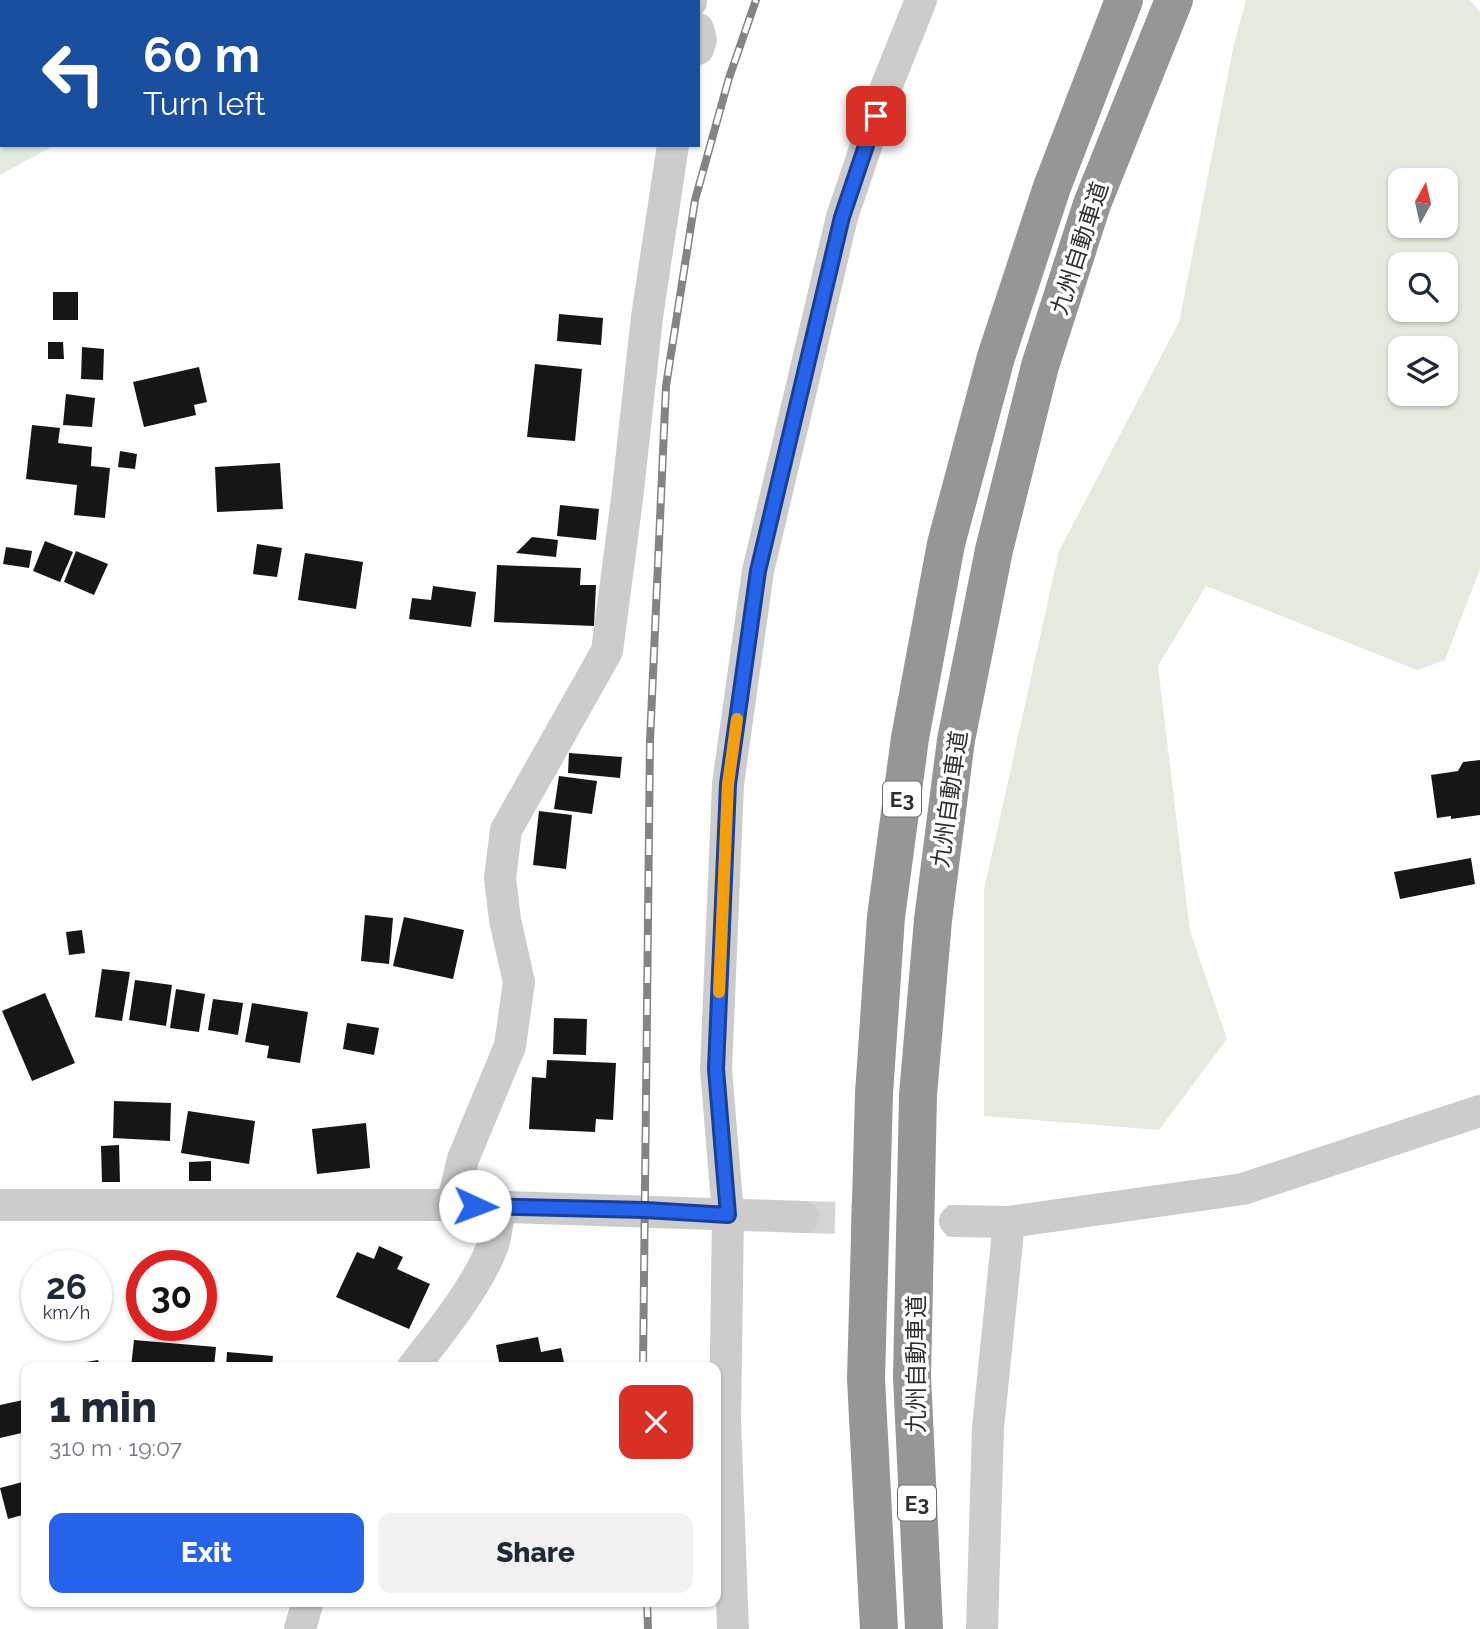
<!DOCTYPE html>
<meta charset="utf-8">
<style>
:root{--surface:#fff;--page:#f2f2f3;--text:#1f2937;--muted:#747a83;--accent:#2563eb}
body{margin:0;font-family:Raleway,"Noto Sans JP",sans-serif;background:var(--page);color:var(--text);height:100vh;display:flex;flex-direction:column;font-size:26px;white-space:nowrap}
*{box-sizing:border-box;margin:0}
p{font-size:23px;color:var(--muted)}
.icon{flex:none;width:38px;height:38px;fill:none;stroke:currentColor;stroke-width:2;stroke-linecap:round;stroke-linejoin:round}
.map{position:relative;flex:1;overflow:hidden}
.panel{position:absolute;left:21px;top:1362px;width:700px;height:245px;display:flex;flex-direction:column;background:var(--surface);border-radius:14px;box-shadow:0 2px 5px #0004}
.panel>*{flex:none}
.banner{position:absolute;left:0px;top:0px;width:700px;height:147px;box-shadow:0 2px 5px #0004;background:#1a4fa0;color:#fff;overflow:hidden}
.needle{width:46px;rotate:8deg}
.fabs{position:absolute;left:1388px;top:168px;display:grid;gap:14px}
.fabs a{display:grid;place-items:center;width:70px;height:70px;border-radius:14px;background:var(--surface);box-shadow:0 2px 5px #0004;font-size:35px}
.speed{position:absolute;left:21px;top:1250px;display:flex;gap:14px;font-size:35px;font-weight:700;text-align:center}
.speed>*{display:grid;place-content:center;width:91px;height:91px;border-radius:50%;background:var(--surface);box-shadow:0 2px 5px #0004;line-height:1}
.speed small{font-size:18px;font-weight:400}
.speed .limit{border:10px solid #d22;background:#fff;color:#111}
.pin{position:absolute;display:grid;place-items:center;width:60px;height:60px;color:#fff;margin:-30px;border-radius:14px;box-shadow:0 4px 10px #0006}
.me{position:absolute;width:77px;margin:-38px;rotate:92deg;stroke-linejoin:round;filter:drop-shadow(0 0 5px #0008)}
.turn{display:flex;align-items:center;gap:24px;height:147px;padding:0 28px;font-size:32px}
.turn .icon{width:91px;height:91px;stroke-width:2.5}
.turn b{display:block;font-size:49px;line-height:60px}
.round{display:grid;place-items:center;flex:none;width:74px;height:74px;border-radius:14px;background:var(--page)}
.overview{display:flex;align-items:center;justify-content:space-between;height:119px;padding:0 28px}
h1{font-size:42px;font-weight:800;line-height:52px}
.cta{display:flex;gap:14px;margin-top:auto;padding:14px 28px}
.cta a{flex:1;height:80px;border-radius:14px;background:var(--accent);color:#fff;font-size:28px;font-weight:800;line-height:80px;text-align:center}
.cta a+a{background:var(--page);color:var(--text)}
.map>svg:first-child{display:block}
.green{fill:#e4ebde;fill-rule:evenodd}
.building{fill:#161616}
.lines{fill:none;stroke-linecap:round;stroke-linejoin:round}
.street-tunnel{stroke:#d5d5d5;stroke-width:32;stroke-dasharray:32 16;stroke-linecap:butt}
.street{stroke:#ccc;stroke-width:32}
.highway{stroke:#969696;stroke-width:38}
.rail-casing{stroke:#848484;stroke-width:8}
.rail{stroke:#fff;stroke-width:5;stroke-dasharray:16;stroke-linecap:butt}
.route-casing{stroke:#184099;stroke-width:18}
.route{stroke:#2563eb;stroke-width:12}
.slow{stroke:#f59e0b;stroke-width:12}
.labels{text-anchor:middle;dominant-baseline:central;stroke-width:7;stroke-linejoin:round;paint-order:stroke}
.shield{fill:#fff;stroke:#6d6d6d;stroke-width:2}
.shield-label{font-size:21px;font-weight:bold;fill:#2f2f2f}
.street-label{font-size:23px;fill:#2f2f2f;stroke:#fff}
</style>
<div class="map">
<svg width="1480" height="1629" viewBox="0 0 1480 1629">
<rect width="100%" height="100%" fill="#fff"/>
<g class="green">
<path d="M0,0H251L2,2V145H55L0,175Z"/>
<path d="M1246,0H1470L1480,12V569L1445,660L1417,670L1206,586L1158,666L1190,931L1227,1039L1159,1130L984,1116V890L1059,551L1179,322L1234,44ZM1400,180H1446V226H1400ZM1400,264H1446V310H1400ZM1400,348H1446V394H1400Z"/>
</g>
<g class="building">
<rect x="53" y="292" width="25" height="28"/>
<path d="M559,314L603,318L601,345L557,341Z"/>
<path d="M48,342H63L64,359H48Z"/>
<path d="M82,347L104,349L103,380L81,379Z"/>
<path d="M535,364L582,369L575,441L527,437Z"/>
<path d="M199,367L207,402L194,405L196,415L144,427L133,382Z"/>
<path d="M66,394L95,398L92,427L63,425Z"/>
<path d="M32,425L60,428L58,443L92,447L91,466L110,468L105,518L74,515L77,485L26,479Z"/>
<path d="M120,451L137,454L135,469L118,467Z"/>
<path d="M280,463L283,509L217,512L215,467Z"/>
<path d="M560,505L599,509L596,540L557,536Z"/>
<path d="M532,537L558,540L556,557L516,553Z"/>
<path d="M45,541L73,552L60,582L33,571Z"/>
<path d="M257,544L282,548L277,577L253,574Z"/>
<path d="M6,547L32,551L29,568L3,564Z"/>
<path d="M76,551L108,564L94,595L64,582Z"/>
<path d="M305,553L363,562L356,609L298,600Z"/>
<path d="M497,565L581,568L580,585H596L594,626L494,622Z"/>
<path d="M433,586L476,592L471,627L409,619L412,598L431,600Z"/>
<path d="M569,753L622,757L620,778L568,773Z"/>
<path d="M1480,760V815L1451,819V816L1437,818L1431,775L1458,771L1463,762Z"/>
<path d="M559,776L597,781L592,814L554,809Z"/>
<path d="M539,811L572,815L566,869L533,865Z"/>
<path d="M1471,858L1475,884L1400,899L1394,872Z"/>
<path d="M365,915L393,918L389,964L361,961Z"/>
<path d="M404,917L464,930L453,979L393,966Z"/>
<path d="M82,930L85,953L69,955L66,932Z"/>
<path d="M102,969L130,972L122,1021L95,1017Z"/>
<path d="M135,980L172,985L166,1026L129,1020Z"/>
<path d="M176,989L205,994L199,1032L170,1028Z"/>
<path d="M45,993L75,1063L32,1081L2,1011Z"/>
<path d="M213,999L243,1003L238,1035L208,1030Z"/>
<path d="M252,1003L308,1012L300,1063L267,1058L269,1046L245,1042Z"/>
<path d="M554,1018L587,1019L586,1055L553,1054Z"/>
<path d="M347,1023L379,1028L374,1055L343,1049Z"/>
<path d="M547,1060L616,1063L613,1120L596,1119L595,1132L529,1129L532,1077L546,1078Z"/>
<path d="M114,1101L171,1103L170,1141L113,1138Z"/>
<path d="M188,1111L255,1121L249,1164L181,1153Z"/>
<path d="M366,1123L370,1168L317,1174L312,1129Z"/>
<path d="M119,1145L120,1182H102L101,1146Z"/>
<path d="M211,1161V1181H189V1162Z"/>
<path d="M379,1246L403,1257L397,1269L430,1284L409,1329L336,1297L357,1252L374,1259Z"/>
<path d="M538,1337L541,1352L561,1348L565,1367H500L496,1345Z"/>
<path d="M134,1340L216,1347L214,1367H131Z"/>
<path d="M227,1352L273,1356L272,1367H226Z"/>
<path d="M98,1360L100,1367H69V1365Z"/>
<path d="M23,1400L26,1416V1432L0,1438V1405Z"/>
<path d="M26,1481V1514L8,1519L0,1488Z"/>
</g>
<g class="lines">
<path class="street-tunnel" d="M803,1217L955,1221"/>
<g class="street">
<path d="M691,0V2"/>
<path d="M698,29L701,40L698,49"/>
<path d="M0,1205H452L803,1217"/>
<path d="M452,1205L463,1159L510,1046L519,982L505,920L500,878L506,830L607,651L627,499L647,317L673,145"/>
<path d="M955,1221L1009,1222L1243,1189L1480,1111"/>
<path d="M413,1367C439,1334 479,1284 493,1245C497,1233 497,1219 500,1207"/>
<path d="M300,1629L308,1601"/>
<path d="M733,1629L725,1420L728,1215L716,1069L728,784L758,571L842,217L885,90L921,0"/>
<path d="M982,1629L988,1428L1009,1222"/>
</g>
<g class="highway">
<path d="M879,1629L866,1379L874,1094L886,917L910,738L946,544L996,357L1052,187L1124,0"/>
<path d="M924,1629L912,1377L918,1095L933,920L956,740L994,550L1040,366L1092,204L1174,0"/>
</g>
<defs>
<g id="rail">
<path d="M643,1367L650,741L666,386L695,200L729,78L756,0"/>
<path d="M647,1601L648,1629"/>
</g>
</defs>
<use href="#rail" class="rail-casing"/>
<use href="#rail" class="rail"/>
</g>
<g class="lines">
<defs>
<path id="route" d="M475,1206L645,1210L728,1215L716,1069L728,784L758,571L842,217L876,116"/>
</defs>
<use href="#route" class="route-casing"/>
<use href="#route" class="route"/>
<path class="slow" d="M719,992L728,784L737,719"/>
</g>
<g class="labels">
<g class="shield">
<rect x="883" y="781.5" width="38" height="35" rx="5"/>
<rect x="898" y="1485.5" width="38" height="35" rx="5"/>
</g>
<g class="shield-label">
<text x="902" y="799">E3</text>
<text x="917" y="1503">E3</text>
</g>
<g class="street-label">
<text transform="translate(1079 248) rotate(-72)">九州自動車道</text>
<text transform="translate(949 799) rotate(-82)">九州自動車道</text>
<text transform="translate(915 1364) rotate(-90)">九州自動車道</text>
</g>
</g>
</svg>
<div class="fabs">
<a><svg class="needle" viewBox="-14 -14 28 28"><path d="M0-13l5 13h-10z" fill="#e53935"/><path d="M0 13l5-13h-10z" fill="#747a83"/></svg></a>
<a><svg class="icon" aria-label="search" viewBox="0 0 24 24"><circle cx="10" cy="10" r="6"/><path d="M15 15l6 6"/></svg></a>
<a><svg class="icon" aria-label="layers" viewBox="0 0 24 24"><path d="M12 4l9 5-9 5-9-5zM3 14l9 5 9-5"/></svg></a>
</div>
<div class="speed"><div>26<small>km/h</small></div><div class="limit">30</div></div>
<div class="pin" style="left:876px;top:116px;background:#d93025"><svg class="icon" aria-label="arrive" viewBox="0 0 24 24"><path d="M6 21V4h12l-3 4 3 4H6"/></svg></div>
<svg class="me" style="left:475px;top:1206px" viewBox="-20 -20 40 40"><circle r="19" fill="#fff"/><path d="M0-13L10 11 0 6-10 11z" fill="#2563eb"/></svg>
<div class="banner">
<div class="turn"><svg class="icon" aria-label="left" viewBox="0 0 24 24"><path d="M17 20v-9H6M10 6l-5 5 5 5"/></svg><div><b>60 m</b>Turn left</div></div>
</div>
<section class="panel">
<div class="overview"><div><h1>1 min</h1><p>310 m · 19:07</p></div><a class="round" style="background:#d93025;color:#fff"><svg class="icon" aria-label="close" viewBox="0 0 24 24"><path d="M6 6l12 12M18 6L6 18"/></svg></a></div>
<div class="cta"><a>Exit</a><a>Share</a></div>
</section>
</div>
